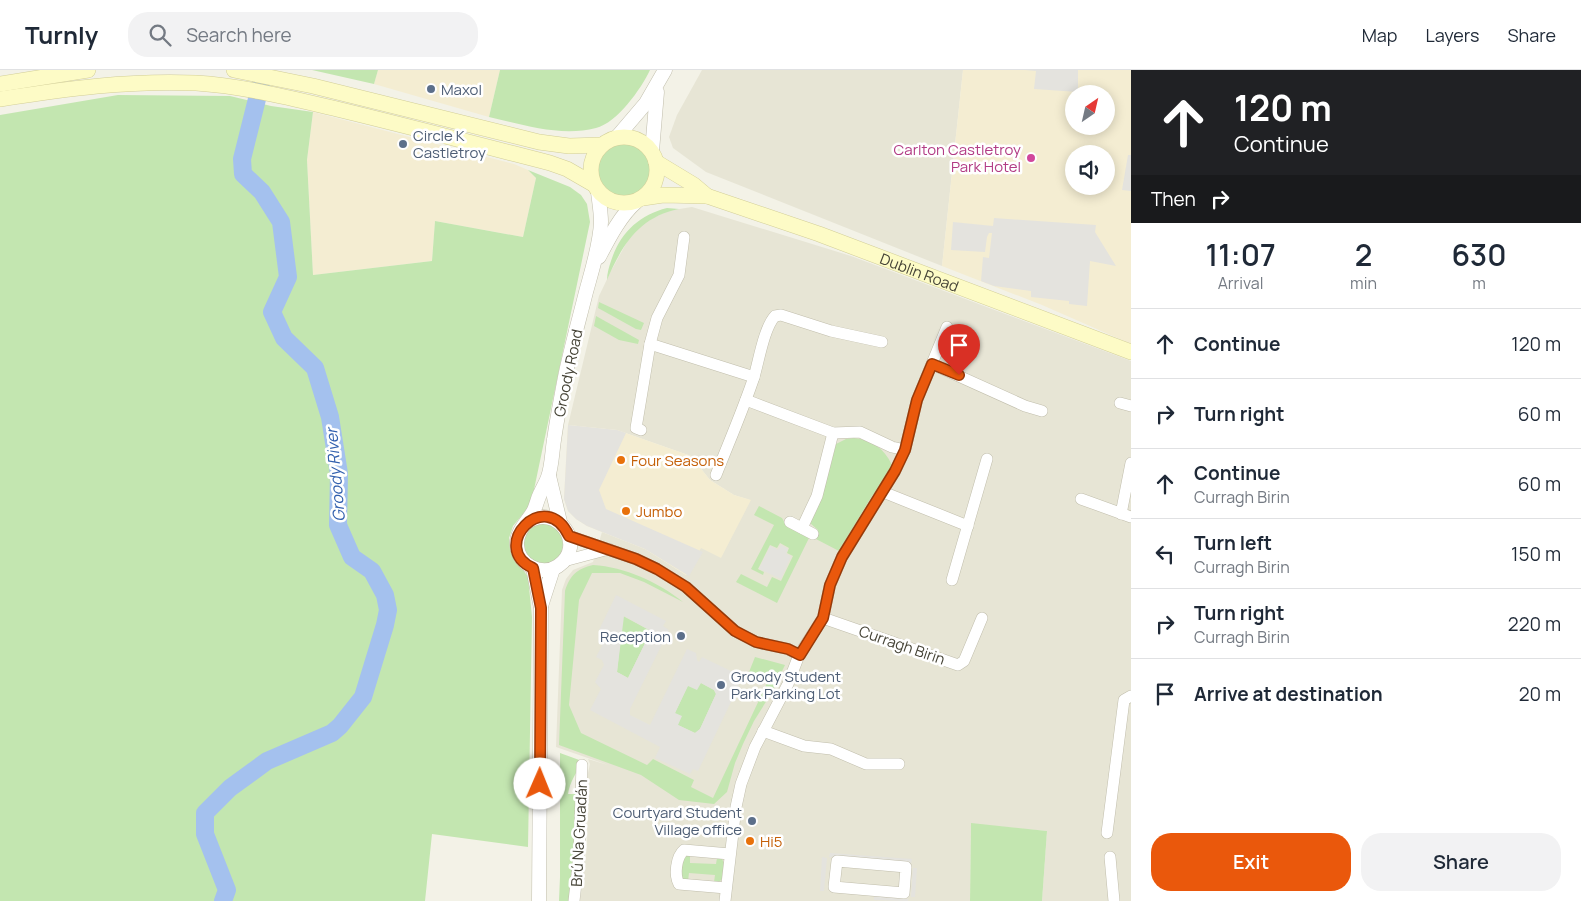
<!DOCTYPE html>
<meta charset="utf-8">
<style>
:root{--surface:#fff;--page:#f2f2f3;--text:#1f2937;--muted:#747a83;--line:#e0e1e3;--accent:#ea580c}
body{margin:0;font-family:Manrope,sans-serif;background:var(--page);color:var(--text);height:100vh;display:flex;flex-direction:column;font-size:19px;white-space:nowrap}
*{box-sizing:border-box;margin:0}
p{font-size:16px;color:var(--muted)}
.icon{flex:none;width:28px;height:28px;fill:none;stroke:currentColor;stroke-width:2;stroke-linecap:round;stroke-linejoin:round}
.map{position:relative;flex:1;overflow:hidden}
.side{display:flex;flex-direction:column;background:var(--surface);width:450px}
.side>*{flex:none}
.top-card{background:#202124;color:#fff;overflow:hidden}
.needle{width:32px;rotate:34deg}
.controls{position:absolute;left:1065px;top:15px;display:grid;gap:10px}
.controls a{display:grid;place-items:center;width:50px;height:50px;border-radius:50%;background:var(--surface);box-shadow:0 2px 12px #0003;font-size:25px}
.pin{position:absolute;display:grid;place-items:center;width:42px;height:42px;color:#fff;margin:-51px -21px;border-radius:50% 50% 50% 0;rotate:-45deg;box-shadow:0 0 5px #0007}
.pin .icon{rotate:45deg}
.me{position:absolute;width:55px;margin:-28px;rotate:1deg;stroke-linejoin:round;filter:drop-shadow(0 0 4px #0008)}
.turn{display:flex;align-items:center;gap:18px;height:105px;padding:0 20px;font-size:22px}
.turn .icon{width:65px;height:65px;stroke-width:2.5}
.turn b{display:block;font-size:35px;line-height:42px}
.then{display:flex;align-items:center;height:48px;padding:0 20px;background:#0003;gap:10px;font-size:19px}
.eta{display:flex;justify-content:space-evenly;align-items:center;height:85px;text-align:center}
.eta b{font-size:30px;font-weight:600;line-height:35px}
.button{display:flex;gap:10px;margin-top:auto;padding:10px 20px}
.button a{flex:1;height:58px;border-radius:20px;background:var(--accent);color:#fff;font-size:20px;font-weight:600;line-height:58px;text-align:center}
.button a+a{background:var(--page);color:var(--text)}
ul{padding:0;list-style:none}
li{display:flex;align-items:center;gap:15px;height:70px;padding:0 20px;border-top:1px solid var(--line)}
li div{flex:1}
li b{display:block;font-size:19px}
li em{font-style:normal}
header{display:flex;align-items:center;gap:30px;box-sizing:border-box;height:70px;padding:0 25px;background:var(--surface);border-bottom:1px solid var(--line)}
header strong{font-size:24px}
nav{display:flex;gap:28px;margin-inline-start:auto;font-size:18px}
.search{width:350px;height:45px;background:var(--page);display:flex;align-items:center;gap:12px;box-sizing:border-box;padding:0 18px;border-radius:20px;color:var(--muted);font-size:19px}
main{display:flex;flex:1;min-height:0}
.map>svg:first-child{display:block}
.residential{fill:#e7e5d5}
.commercial{fill:#f4edd2;fill-rule:evenodd}
.green{fill:#c3e6b0}
.parking{fill:#e4e3de;fill-rule:evenodd}
.lines{fill:none;stroke-linecap:round;stroke-linejoin:round}
.river{stroke:#a4c1ee;stroke-width:18}
.minor-casing{stroke:#c1beac;stroke-width:12}
.tertiary-casing{stroke:#c1beac;stroke-width:15}
.secondary-casing{stroke:#d2ce98;stroke-width:16}
.minor{stroke:#fff;stroke-width:11}
.tertiary{stroke:#fff;stroke-width:14}
.secondary{stroke:#fdfbc6;stroke-width:15}
.route-casing{stroke:#983908;stroke-width:12}
.route{stroke:#ea580c;stroke-width:9}
.service-dot{fill:#5c6f8a;stroke:#fff;stroke-width:2}
.hotel-dot{fill:#d1479c;stroke:#fff;stroke-width:2}
.food-dot{fill:#e8710a;stroke:#fff;stroke-width:2}
.labels{text-anchor:middle;dominant-baseline:central;stroke-width:5;stroke-linejoin:round;paint-order:stroke}
.service-label{font-size:15px;fill:#4e5e75;stroke:#fff;text-anchor:start}
.hotel-label{font-size:15px;fill:#b23c85;stroke:#fff;text-anchor:end}
.street-label{font-size:15px;fill:#454336;stroke:#fff}
.food-label{font-size:15px;fill:#c56008;stroke:#fff;text-anchor:start}
.water-label{font-size:16px;font-style:italic;fill:#3260ae;stroke:#fff}
</style>
<header>
<strong>Turnly</strong>
<div class="search"><svg class="icon" aria-label="search" viewBox="0 0 24 24"><circle cx="10" cy="10" r="6"/><path d="M15 15l6 6"/></svg>Search here</div>
<nav><a>Map</a><a>Layers</a><a>Share</a></nav>
</header>
<main>
<div class="map">
<svg width="1131" height="831" viewBox="0 0 1131 831">
<rect width="100%" height="100%" fill="#f3f2e7"/>
<g class="residential">
<path d="M702,0H963L942,196L706,102L673,78L669,67L677,45Z"/>
<path d="M692,137L851,186L1131,291V831H1042L1047,761L971,754L970,831H580L587,777L588,703L590,694L588,689L608,695L556,677L562,520L566,509L573,500L593,492L602,462L645,479L686,505L701,477L721,487L750,430L734,425L710,410L691,386L617,360L568,355L599,226L611,201L628,170L645,152L667,141Z"/>
</g>
<g class="commercial">
<path d="M378,0H500L489,47L374,14Z"/>
<path d="M963,0H1131V274L1042,235L942,196ZM1074,24H1106V56H1074ZM1074,84H1106V116H1074Z"/>
<path d="M313,42L514,94L528,100L536,108L523,167L435,151L432,191L313,205L307,90Z"/>
<path d="M568,355L617,360L691,386L710,410L734,425L751,430L721,488L701,478L686,505L645,479L587,456L576,449L568,441L564,429Z"/>
</g>
<g class="green">
<path d="M312,0H378L374,14Z"/>
<path d="M500,0H650C641,19 617,53 596,58C561,67 524,55 489,47Z"/>
<path d="M118,25L230,26L271,36L313,42L307,90L313,205L432,191L435,151L523,167L536,108L528,100L570,117L581,125L587,134L590,152L531,434L513,456L509,468L510,480L528,507L532,547L528,777L432,764L425,831H0V45Z"/>
<circle cx="624" cy="100" r="28"/>
<path d="M667,138L679,139C639,147 622,175 607,210C607,203 609,197 611,191C620,163 639,145 667,138Z"/>
<path d="M599,232L644,253L641,260L636,259L598,238Z"/>
<path d="M596,246L639,270L638,274L619,270L594,256Z"/>
<path d="M854,368C872,370 884,378 892,395L887,410L872,426L839,481L814,468L818,460L810,453L826,413L836,374L846,369Z"/>
<path d="M759,436L782,448L786,455L809,468L777,533L736,512L741,504L767,517L772,507L781,511L793,486L787,483L789,478L780,473L777,478L770,475L758,499L764,502L763,505L751,499L774,455L754,445Z"/>
<circle cx="543" cy="474" r="20"/>
<path d="M593,495C625,497 658,512 683,532L644,512L620,503H592L579,530L569,635L581,663L647,695L653,689L694,710L691,717L713,728L768,611L749,602L755,587L785,595L772,622L754,651L743,674L735,693L727,722L714,734L679,730L641,705L559,675L565,521C570,505 577,499 593,495Z"/>
<path d="M623,546L651,561L628,608L617,602Z"/>
<path d="M701,613L714,620L716,624L700,659L695,663L678,655L675,643L688,615Z"/>
<path d="M560,683L582,691C577,703 570,711 568,724H578L571,831H559L560,807Z"/>
<path d="M971,753L1047,761L1042,831H970Z"/>
<path d="M687,786H690V793L716,794L717,788L722,789L724,793L722,809L719,812H714L715,805L689,803L688,811L683,810C679,804 681,793 684,787Z"/>
</g>
<g class="parking">
<path d="M1025,0H1078V22L1034,19L1036,1Z"/>
<path d="M1128,85H1131V121L1122,120Z"/>
<path d="M994,148L1096,155L1095,162L1116,196L1090,191L1087,236L1069,234V231L1031,227V221L994,216L981,211L983,187L989,188L992,163H989L987,167L985,182L951,180L953,152L993,156Z"/>
<path d="M568,355L617,360L626,363L599,420L606,439L703,482L689,506L645,479L587,456L576,449L568,441L564,429Z"/>
<path d="M781,475L788,479L786,484L791,486L781,509L759,499L770,476L778,480Z"/>
<path d="M616,525L666,551L663,556L669,560L630,639V645L650,655L687,579L696,583L697,590L699,592L702,587L737,604L734,612L739,615L698,701L693,699L690,704L655,688L660,677L590,640L601,619L595,612L604,595L602,590L596,587L606,568L607,565L599,560ZM624,546L651,561L628,608L617,602ZM701,613L714,620L716,624L700,659L695,663L678,655L682,646L675,643L688,616L697,620Z"/>
<path d="M830,783L912,789L911,794L829,787Z"/>
<path d="M822,787L827,788L824,821H820Z"/>
<path d="M913,798H917L915,827H911Z"/>
<path d="M874,826L908,829V831L874,830Z"/>
</g>
<g class="lines">
<path class="river" d="M223,831L227,820L205,764V743L230,718L267,691L332,663L340,656L363,627L385,555L388,540L385,525L372,501L352,487L338,455L339,404L330,347L315,298L284,268L272,242L288,207L281,152L262,122L243,104L242,89L263,5"/>
<defs>
<g id="minor">
<path d="M650,274L657,248L679,205L684,167"/>
<path d="M932,294L1025,336L1042,341"/>
<path d="M746,330L833,363L860,362L892,377L905,380"/>
<path d="M1120,333L1131,336"/>
<path d="M641,360L636,358L650,274L754,307"/>
<path d="M716,405C729,372 743,340 754,307C759,290 764,258 775,246L781,245L831,261L882,272"/>
<path d="M883,422L968,456"/>
<path d="M1081,429L1131,447"/>
<path d="M1121,444L1131,393"/>
<path d="M790,452L813,464"/>
<path d="M802,458L817,426L833,363"/>
<path d="M569,466L636,489L657,499L686,517L735,561L756,572L788,579L799,585L788,614L755,677L741,714L736,737L725,831"/>
<path d="M564,491L609,479"/>
<path d="M952,510L987,389"/>
<path d="M823,548L958,595L964,591L982,548"/>
<path d="M799,585L823,548L830,515L842,487L895,401L905,380L917,330L947,257"/>
<path d="M763,661L804,676L831,679L866,694H899"/>
<path d="M1107,763L1124,630L1131,626"/>
<path d="M1110,787L1114,831"/>
<path d="M837,791L906,797L904,823L834,817Z"/>
<path d="M726,818L679,814C674,805 676,787 684,780L730,784"/>
<path d="M574,831L579,787L582,695"/>
</g>
<g id="tertiary">
<path d="M617,67L646,33L665,0"/>
<path d="M652,81L657,22"/>
<path d="M599,187C609,168 620,146 636,132"/>
<path d="M549,406L560,452"/>
<path d="M526,453C557,431 588,476 558,496C542,507 518,495 517,475C516,462 527,452 533,442C536,437 537,430 540,424C542,419 546,413 548,407C552,396 552,382 554,370C557,349 561,328 565,307C571,278 579,250 586,222C592,200 600,175 601,152C601,142 599,131 598,122"/>
<path d="M533,498L541,538L539,831"/>
<path d="M541,536L553,499"/>
</g>
<g id="secondary">
<path d="M234,0L313,16L539,72L569,76L601,75"/>
<path d="M0,14L88,0"/>
<path d="M0,29C66,19 128,10 196,13C244,16 294,29 341,40C411,57 480,75 550,93L567,99L593,114"/>
<circle cx="624" cy="100" r="33"/>
<path d="M656,92L694,115L707,126"/>
<path id="s1" d="M643,128L663,125L707,126L819,164L1131,282"/>
</g>
</defs>
<use href="#minor" class="minor-casing"/>
<use href="#tertiary" class="tertiary-casing"/>
<use href="#secondary" class="secondary-casing"/>
<use href="#minor" class="minor"/>
<use href="#tertiary" class="tertiary"/>
<use href="#secondary" class="secondary"/>
</g>
<g class="lines">
<defs>
<path id="route" d="M540,714L541,538L533,498C488,478 545,415 569,466L636,489L657,499L686,517L735,561L756,572L788,579L800,585L823,548L830,515L842,487L895,401L905,380L917,330L932,294L959,305"/>
</defs>
<use href="#route" class="route-casing"/>
<use href="#route" class="route"/>
</g>
<g class="service-dot">
<circle cx="431" cy="19" r="5"/>
<circle cx="403" cy="74" r="5"/>
<circle cx="681" cy="566" r="5"/>
<circle cx="721" cy="615" r="5"/>
<circle cx="752" cy="751" r="5"/>
</g>
<circle class="hotel-dot" cx="1031" cy="88" r="5"/>
<g class="food-dot">
<circle cx="621" cy="390" r="5"/>
<circle cx="626" cy="441" r="5"/>
<circle cx="750" cy="771" r="5"/>
</g>
<g class="labels">
<g class="service-label">
<text x="441" y="19">Maxol</text>
<text x="413" y="65">Circle K<tspan x="413" dy="17">Castletroy</tspan></text>
<text x="671" y="566" text-anchor="end">Reception</text>
<text x="731" y="606">Groody Student<tspan x="731" dy="17">Park Parking Lot</tspan></text>
<text x="742" y="742" text-anchor="end">Courtyard Student<tspan x="742" dy="17">Village office</tspan></text>
</g>
<g class="hotel-label">
<text x="1021" y="79">Carlton Castletroy<tspan x="1021" dy="17">Park Hotel</tspan></text>
</g>
<g class="street-label">
<text stroke="none"><textPath href="#s1" startOffset="290">Dublin Road</textPath></text>
<text transform="translate(568 303) rotate(-78)">Groody Road</text>
<text transform="translate(902 575) rotate(19)">Curragh Birin</text>
<text transform="translate(579 763) rotate(-87)">Brú Na Gruadán</text>
</g>
<g class="food-label">
<text x="631" y="390">Four Seasons</text>
<text x="636" y="441">Jumbo</text>
<text x="760" y="771">Hi5</text>
</g>
<g class="water-label">
<text transform="translate(335 405) rotate(-95)">Groody River</text>
</g>
</g>
</svg>
<div class="controls">
<a><svg class="needle" viewBox="-14 -14 28 28"><path d="M0-13l5 13h-10z" fill="#e53935"/><path d="M0 13l5-13h-10z" fill="#747a83"/></svg></a>
<a><svg class="icon" aria-label="sound" viewBox="0 0 24 24"><path d="M4 9h4l5-4v14l-5-4H4zM17 9q2 3 0 6"/></svg></a>
</div>
<div class="pin" style="left:959px;top:305px;background:#d93025"><svg class="icon" aria-label="arrive" viewBox="0 0 24 24"><path d="M6 21V4h12l-3 4 3 4H6"/></svg></div>
<svg class="me" style="left:540px;top:714px" viewBox="-20 -20 40 40"><circle r="19" fill="#fff"/><path d="M0-13L10 11 0 6-10 11z" fill="#ea580c"/></svg>
</div>
<section class="side">
<div class="top-card">
<div class="turn"><svg class="icon" aria-label="ahead" viewBox="0 0 24 24"><path d="M12 20V5M6 11l6-6 6 6"/></svg><div><b>120 m</b>Continue</div></div>
<div class="then">Then<svg class="icon" aria-label="right" viewBox="0 0 24 24"><path d="M7 20v-9h11M14 6l5 5-5 5"/></svg></div>
</div>
<div class="eta">
<div><b>11:07</b><p>Arrival</p></div>
<div><b>2</b><p>min</p></div>
<div><b>630</b><p>m</p></div>
</div>
<ul>
<li><svg class="icon" aria-label="ahead" viewBox="0 0 24 24"><path d="M12 20V5M6 11l6-6 6 6"/></svg><div><b>Continue</b></div><em>120 m</em></li>
<li><svg class="icon" aria-label="right" viewBox="0 0 24 24"><path d="M7 20v-9h11M14 6l5 5-5 5"/></svg><div><b>Turn right</b></div><em>60 m</em></li>
<li><svg class="icon" aria-label="ahead" viewBox="0 0 24 24"><path d="M12 20V5M6 11l6-6 6 6"/></svg><div><b>Continue</b><p>Curragh Birin</p></div><em>60 m</em></li>
<li><svg class="icon" aria-label="left" viewBox="0 0 24 24"><path d="M17 20v-9H6M10 6l-5 5 5 5"/></svg><div><b>Turn left</b><p>Curragh Birin</p></div><em>150 m</em></li>
<li><svg class="icon" aria-label="right" viewBox="0 0 24 24"><path d="M7 20v-9h11M14 6l5 5-5 5"/></svg><div><b>Turn right</b><p>Curragh Birin</p></div><em>220 m</em></li>
<li><svg class="icon" aria-label="arrive" viewBox="0 0 24 24"><path d="M6 21V4h12l-3 4 3 4H6"/></svg><div><b>Arrive at destination</b></div><em>20 m</em></li>
</ul>
<div class="button"><a>Exit</a><a>Share</a></div>
</section>
</main>
